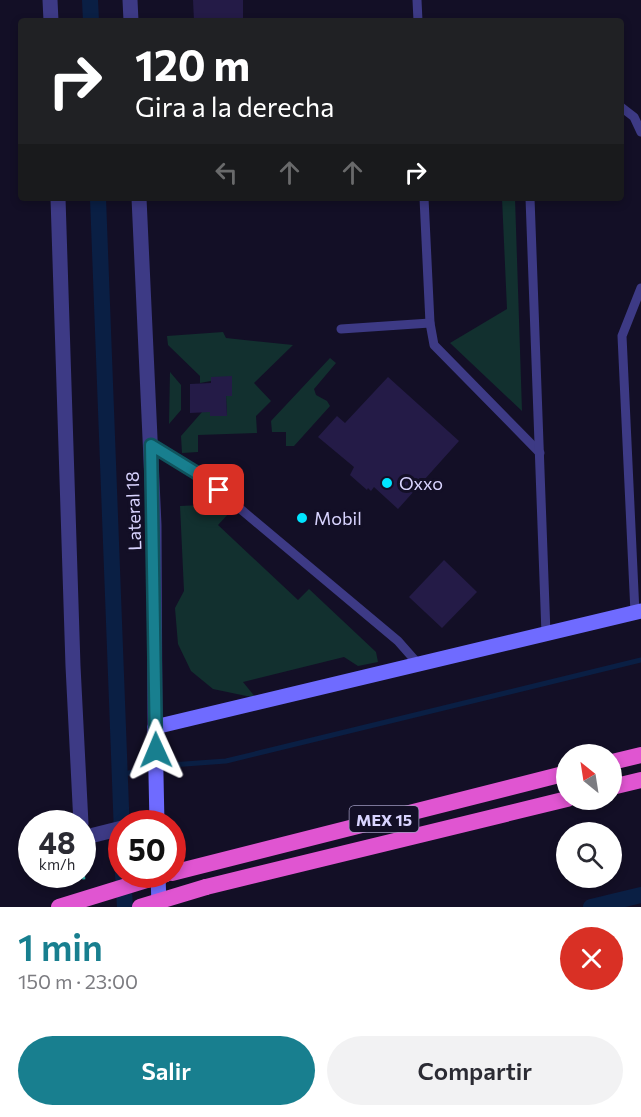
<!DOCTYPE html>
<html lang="es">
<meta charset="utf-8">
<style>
:root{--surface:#fff;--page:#f2f2f3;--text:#2b2b33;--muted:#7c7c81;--accent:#187f8f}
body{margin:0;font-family:Commissioner,sans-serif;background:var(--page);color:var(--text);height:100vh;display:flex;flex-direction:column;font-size:22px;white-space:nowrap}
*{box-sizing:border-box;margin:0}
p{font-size:20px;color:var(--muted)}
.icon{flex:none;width:33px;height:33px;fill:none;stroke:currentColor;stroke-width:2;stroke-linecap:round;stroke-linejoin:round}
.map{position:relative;height:907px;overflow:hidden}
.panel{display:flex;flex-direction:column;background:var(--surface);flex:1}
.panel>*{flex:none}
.top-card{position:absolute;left:18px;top:18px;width:606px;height:183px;border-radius:6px;box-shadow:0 3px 9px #0003;background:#202124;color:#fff;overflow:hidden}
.needle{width:39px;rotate:330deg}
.controls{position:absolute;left:556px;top:744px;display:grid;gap:12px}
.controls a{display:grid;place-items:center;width:66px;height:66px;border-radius:50%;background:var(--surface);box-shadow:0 3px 9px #0003;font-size:30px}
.speed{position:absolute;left:18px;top:810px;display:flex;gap:12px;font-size:30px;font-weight:700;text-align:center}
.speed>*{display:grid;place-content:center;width:78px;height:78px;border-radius:50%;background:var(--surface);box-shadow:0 3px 9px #0003;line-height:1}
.speed small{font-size:15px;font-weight:400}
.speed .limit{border:9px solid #d22;background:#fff;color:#111}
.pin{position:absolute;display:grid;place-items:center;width:51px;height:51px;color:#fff;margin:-26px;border-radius:12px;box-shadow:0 3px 9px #0006}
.me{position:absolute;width:66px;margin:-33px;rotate:359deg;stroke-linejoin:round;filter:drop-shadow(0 0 4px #0008)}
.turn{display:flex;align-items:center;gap:21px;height:126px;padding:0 18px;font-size:27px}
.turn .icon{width:78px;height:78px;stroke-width:2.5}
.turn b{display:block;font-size:42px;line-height:51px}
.lanes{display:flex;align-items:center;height:57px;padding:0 18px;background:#0003;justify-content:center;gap:30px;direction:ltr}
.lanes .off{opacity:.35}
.round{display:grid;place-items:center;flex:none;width:63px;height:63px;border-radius:32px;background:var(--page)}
.head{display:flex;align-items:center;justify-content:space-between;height:102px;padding:0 18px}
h1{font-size:36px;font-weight:600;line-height:45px;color:var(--accent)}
.primary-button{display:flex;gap:12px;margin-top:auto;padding:12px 18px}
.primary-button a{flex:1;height:69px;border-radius:36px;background:var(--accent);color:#fff;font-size:24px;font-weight:600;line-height:69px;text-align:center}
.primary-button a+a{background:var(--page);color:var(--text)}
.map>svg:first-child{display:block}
.green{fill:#12302f}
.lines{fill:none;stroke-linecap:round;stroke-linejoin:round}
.stream{stroke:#0a1f44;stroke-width:5}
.canal{stroke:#0a1f44;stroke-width:16}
.building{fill:#241b47}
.path{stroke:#2fb8b0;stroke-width:3;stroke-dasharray:3 4.5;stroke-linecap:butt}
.service{stroke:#3d3a85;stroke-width:9}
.minor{stroke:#3d3a85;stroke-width:15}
.tertiary{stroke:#3d3a85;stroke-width:15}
.secondary{stroke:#6f6bff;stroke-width:15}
.trunk{stroke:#e055d1;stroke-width:16}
.trunk-bridge{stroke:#e055d1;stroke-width:16}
.route-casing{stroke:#10535d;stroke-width:15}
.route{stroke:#187f8f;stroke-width:10}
.poi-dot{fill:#00e5ff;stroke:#130f26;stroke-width:2}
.labels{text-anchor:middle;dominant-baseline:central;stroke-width:6;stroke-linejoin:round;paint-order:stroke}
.shield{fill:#130f26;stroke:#9e99be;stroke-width:1.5}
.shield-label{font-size:16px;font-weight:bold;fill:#d9d4ff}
.poi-label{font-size:18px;fill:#d9d4ff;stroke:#130f26;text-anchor:start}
.street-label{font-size:18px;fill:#d9d4ff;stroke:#130f26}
</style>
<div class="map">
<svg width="641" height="907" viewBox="0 0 641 907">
<rect width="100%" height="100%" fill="#130f26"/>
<g class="green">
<path d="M502,198H515L522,411L450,343L507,309Z"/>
<path d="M223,332L226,338L293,345L254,383L271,401L256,416L257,433L198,435V452L182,453L181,436L202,412H210V416H227L226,396H232V377L200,383V376L168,345L167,336Z"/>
<path d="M330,358L336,363L314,389L316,395L327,401L330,406L294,446H286V432H272L271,421Z"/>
<path d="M170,372L181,385V410L169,424Z"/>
<path d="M222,504L230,512L218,525L298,600L309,589L376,652L378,662L358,666L344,657L243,682L256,698L213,689L191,671L178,644L175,608L184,591L180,506Z"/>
</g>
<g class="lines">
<g class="stream">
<path d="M171,765L226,761L641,660"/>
<path d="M119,775L143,770"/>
</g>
<g class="canal">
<path d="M90,0L91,21"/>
<path d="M98,198L122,834"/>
<path d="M123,874L125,907"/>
<path d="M591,907L641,895"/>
</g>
</g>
<g class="building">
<path d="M193,0H243V21H194Z"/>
<path d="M232,376V396H226L227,416H210V412L190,413V384L211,383V377Z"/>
<path d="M388,377L459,441L398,509L374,487L371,491L368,488L367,490L350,475L354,467L318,437L337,416L345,423Z"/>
<path d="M444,560L477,592L442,628L409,597Z"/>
</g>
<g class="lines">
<path class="path" d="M82,854L84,882"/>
<g class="service">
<path d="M417,0L418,21"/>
<path d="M621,107L634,117L641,132"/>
<path d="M424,198L430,323L434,345L540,453"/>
<path d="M530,198L546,634"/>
<path d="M341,329L430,323"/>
<path d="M151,445L195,472L219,491L398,641L420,666"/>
<path d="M635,613L622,336L641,288"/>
</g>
<g class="minor">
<path d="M50,0L51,21"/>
<path d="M58,198L73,666L81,824"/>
<path d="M139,824L157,819"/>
<path d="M82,838L122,828"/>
</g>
<g class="tertiary">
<path d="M130,0L131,21"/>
<path d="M139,198L154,525L155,727"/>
</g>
<g class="secondary">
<path d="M157,824L155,727L641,611"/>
<path d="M158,874L159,907"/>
</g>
<g class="trunk">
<path d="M612,762L641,755"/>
<path d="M612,787L641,780"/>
<path d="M172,873L567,773"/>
<path d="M206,887L567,799"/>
</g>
<g class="trunk-bridge">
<path d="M59,907L166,874"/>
<path d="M140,907L206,887"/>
</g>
</g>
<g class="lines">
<defs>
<path id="route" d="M156,750L151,445L195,472L219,490"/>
</defs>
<use href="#route" class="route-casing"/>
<use href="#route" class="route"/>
</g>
<g class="poi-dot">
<circle cx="387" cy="483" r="6"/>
<circle cx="302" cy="518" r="6"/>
</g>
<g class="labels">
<rect class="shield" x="349.5" y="806" width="69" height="26" rx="4.5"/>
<g class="shield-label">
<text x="384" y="819">MEX 15</text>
</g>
<g class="poi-label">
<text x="399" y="483">Oxxo</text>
<text x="314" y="518">Mobil</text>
</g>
<g class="street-label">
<text transform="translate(133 511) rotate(-92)">Lateral 18</text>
</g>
</g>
</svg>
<div class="controls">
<a><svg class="needle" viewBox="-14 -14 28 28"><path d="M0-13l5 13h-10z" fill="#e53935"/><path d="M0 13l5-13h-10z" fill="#7c7c81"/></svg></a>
<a><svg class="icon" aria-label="search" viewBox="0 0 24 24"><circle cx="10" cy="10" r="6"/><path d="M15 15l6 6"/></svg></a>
</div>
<div class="speed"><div>48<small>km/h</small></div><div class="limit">50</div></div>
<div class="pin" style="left:219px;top:490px;background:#d93025"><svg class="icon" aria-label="arrive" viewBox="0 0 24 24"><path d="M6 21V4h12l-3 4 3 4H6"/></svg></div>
<svg class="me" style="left:156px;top:750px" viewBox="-20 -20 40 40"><path d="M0-17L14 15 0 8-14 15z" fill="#187f8f" stroke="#fff" stroke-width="4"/></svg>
<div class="top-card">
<div class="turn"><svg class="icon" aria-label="right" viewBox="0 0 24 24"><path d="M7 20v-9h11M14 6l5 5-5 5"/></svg><div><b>120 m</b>Gira a la derecha</div></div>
<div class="lanes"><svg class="icon off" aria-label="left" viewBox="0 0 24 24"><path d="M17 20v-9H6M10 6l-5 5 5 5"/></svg><svg class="icon off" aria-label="ahead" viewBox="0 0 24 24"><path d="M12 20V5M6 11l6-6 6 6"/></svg><svg class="icon off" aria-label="ahead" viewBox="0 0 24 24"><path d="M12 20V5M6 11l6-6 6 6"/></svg><svg class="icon" aria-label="right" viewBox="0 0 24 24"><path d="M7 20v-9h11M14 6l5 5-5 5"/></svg></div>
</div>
</div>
<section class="panel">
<div class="head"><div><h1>1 min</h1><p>150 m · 23:00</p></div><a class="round" style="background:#d93025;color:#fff"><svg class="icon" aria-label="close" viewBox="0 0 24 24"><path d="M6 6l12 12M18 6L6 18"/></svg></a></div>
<div class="primary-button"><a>Salir</a><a>Compartir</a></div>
</section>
